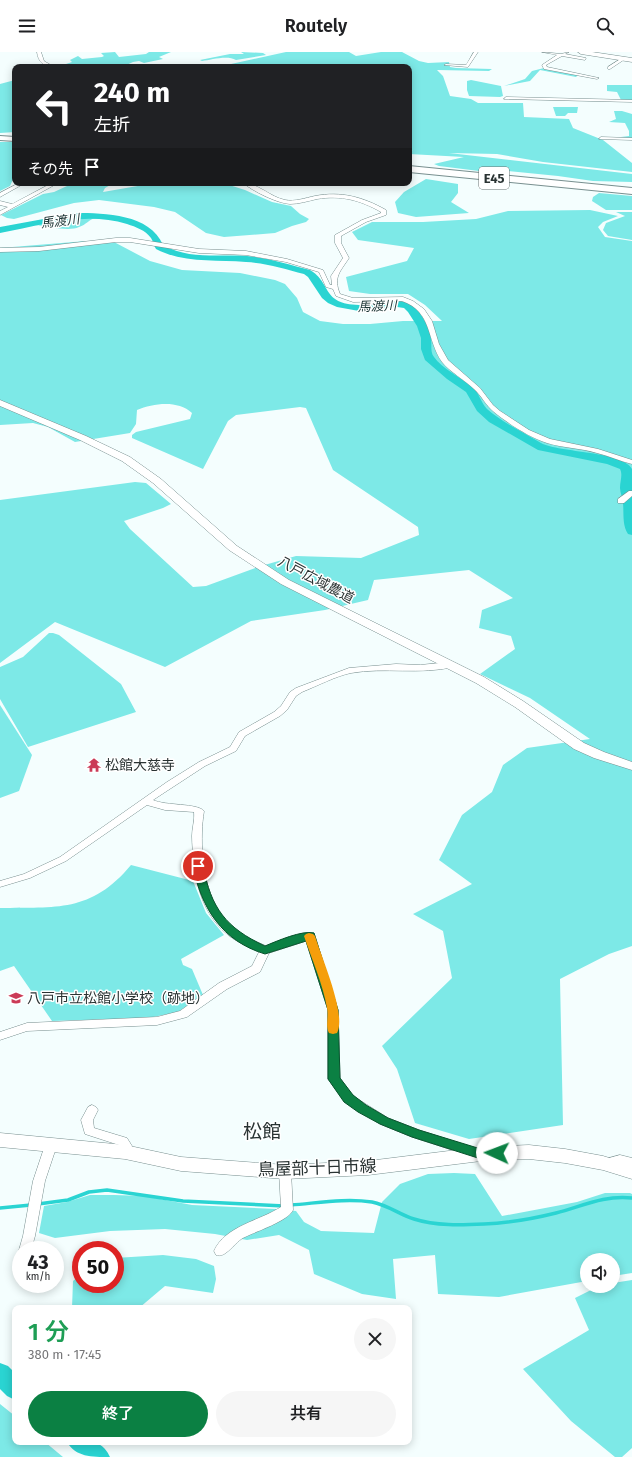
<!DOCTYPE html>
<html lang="ja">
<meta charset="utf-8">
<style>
:root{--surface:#fff;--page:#f6f6f6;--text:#202124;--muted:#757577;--accent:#0b8043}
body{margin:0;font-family:"Fira Sans","Noto Sans JP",sans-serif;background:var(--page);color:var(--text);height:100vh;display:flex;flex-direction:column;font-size:15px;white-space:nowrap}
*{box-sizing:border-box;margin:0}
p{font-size:13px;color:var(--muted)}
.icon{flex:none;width:22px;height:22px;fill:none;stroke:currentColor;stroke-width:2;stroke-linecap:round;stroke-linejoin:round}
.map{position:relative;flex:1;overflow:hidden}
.details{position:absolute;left:12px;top:1253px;width:400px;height:140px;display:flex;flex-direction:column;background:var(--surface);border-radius:8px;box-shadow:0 2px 10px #0003}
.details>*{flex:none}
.banner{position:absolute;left:12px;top:12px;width:400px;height:122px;border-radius:8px;box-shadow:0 2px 10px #0003;background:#202124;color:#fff;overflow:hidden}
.buttons{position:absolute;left:580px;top:1201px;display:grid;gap:8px}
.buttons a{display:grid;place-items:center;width:40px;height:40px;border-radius:50%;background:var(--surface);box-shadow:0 2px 10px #0003;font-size:20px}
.speed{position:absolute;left:12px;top:1189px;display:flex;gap:8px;font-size:20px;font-weight:700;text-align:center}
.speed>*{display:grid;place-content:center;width:52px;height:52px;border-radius:50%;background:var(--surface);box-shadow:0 2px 10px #0003;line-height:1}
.speed small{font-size:10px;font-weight:400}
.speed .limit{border:6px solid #d22;background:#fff;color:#111}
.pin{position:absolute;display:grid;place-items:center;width:34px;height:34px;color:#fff;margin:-17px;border:2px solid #fff;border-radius:50%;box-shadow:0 1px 4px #0007}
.me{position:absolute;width:44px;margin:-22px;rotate:272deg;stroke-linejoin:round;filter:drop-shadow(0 0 3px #0008)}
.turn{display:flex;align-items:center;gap:14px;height:84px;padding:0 16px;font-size:18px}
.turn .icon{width:52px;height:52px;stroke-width:2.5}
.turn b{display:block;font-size:28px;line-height:34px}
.then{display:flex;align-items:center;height:38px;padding:0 16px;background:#0003;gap:8px;font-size:15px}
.round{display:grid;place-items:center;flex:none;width:42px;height:42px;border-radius:21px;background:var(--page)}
.headline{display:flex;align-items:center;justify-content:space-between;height:68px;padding:0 16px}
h1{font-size:24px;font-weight:600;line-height:30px;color:#1e9e55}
.cta{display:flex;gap:8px;margin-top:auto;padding:8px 16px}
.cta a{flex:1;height:46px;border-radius:24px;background:var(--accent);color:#fff;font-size:16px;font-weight:600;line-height:46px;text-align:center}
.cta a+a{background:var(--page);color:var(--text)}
header{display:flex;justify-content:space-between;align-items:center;height:52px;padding:0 16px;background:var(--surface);font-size:18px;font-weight:600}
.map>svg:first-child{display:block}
.green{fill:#7de9e7}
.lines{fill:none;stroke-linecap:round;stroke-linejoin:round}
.stream{stroke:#2ad4d2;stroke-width:3.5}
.river{fill:#2ad4d2;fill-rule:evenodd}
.street-casing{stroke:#788f8f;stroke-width:1}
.secondary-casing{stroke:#788f8f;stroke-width:1}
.highway-casing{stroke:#788f8f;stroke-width:2}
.street{fill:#fff;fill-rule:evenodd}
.secondary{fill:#fff;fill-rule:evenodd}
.highway{fill:#fff;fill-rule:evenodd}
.route{fill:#0b8043;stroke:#07532c}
.slow{fill:#f59e0b}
.labels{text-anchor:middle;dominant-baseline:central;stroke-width:3;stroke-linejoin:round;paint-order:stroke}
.shield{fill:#fff;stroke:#6a7070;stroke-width:1}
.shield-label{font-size:13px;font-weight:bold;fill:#2a3333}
.far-water-label{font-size:13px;font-style:italic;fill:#1c3535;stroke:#fff}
.street-label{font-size:14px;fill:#2a3333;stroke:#fff}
.poi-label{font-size:14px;fill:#2a3333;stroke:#fff;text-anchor:start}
.near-street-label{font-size:17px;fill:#2a3333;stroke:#fff}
.near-quarter-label{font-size:19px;fill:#2a3333;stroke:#fff}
</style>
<header><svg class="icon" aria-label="menu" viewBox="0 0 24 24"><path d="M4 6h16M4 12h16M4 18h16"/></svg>Routely<svg class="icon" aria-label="search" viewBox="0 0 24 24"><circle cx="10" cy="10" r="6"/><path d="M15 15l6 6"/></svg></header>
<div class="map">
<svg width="632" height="1405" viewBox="0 0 632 1405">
<rect width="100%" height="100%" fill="#f4fefe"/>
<g class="green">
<path d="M115,0L119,5L146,2L149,0H171L159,5L163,7L144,11L139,9L133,10L122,15H57L72,10L70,8L78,4L82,7L102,5L104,4L101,1Z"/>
<path d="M241,0L263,1L266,3L236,8C227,3 211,8 202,9L200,8L230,2H244Z"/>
<path d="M286,0H349L356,4L381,0H402L419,9L428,11L449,10L450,15L456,16L492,17L489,19L437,18L443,24L450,44L471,47L478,51H523L524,65L569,67L573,76L603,88L632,111V120L543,110L497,102L449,101L632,122V130L593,129L558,124L508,119H479L439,114L434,112L464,105L409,102V99H413L409,98V15H208L222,14Z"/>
<path d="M544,16L578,23L576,25L540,18L530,29L504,34L525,27L532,19Z"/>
<path d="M15,28V80L0,81V32Z"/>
<path d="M471,28L501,34L503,44L500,45L469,44L467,38V29Z"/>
<path d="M607,33H632V48H621L617,40L607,39Z"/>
<path d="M553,55H578L577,61H568L565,64H556Z"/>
<path d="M614,59H622L632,62V86H613L629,84V79L625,71L609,70L616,67Z"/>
<path d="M0,90H15V123L10,134L0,139Z"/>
<path d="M426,127L458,132V141L451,150L469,161L416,165L398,161L395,150L404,140Z"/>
<path d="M64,131H114L105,136L103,140L155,131H223L245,138L272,150L291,154L300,162L309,167L306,170L292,174L275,181L224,185L206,181L175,160L154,155L99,148L74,151L14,167L7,166L1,163L43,142L54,140L67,134L62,132Z"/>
<path d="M599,141L632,144V158H606L592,149L593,145Z"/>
<path d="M590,158L618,164L603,170L598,175L605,185L632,189V894L609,902L560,927L563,1073L469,1087L415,1071L397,1017L382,994L452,926L443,879L413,862L472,832L439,808L462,763L492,740L503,713L527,696L590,687L530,646L480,622L515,597L511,584L479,576L482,558L513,546L469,518L374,528L368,548L325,558L251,569L165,615L55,570L0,611V448L135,430L146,431L171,452L163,456L124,469L130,477L193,535L206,534L261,514L296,504L361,506L419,483L418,475L333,418L306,356L300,355L236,363L228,369L203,417L132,386V383L136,380L190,367L192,361C178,348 154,351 137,358L136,372L130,381L75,390L48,375L33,371L0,373V196L86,189L114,190L150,209L182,218L240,221L275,228L285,232L297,246L303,260L320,269L343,272H370L403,269H442L425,253L408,242H370L349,239L346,225L407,209L414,196L358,188L352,180L372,170H423L476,167L508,159Z"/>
<path d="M616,160H632V188L608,184L603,178L606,171L625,164Z"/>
<path d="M83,165L96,166C89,167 86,173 79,175C69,180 47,174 35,173L67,167Z"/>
<path d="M49,581H53L59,583L121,632L136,660L28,695L0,647V615L23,605Z"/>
<path d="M0,653L32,703L19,739L0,746Z"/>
<path d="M131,813L193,829L206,861L224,883L181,907L183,913L192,917L203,943L178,960L148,966L52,969L14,914L0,919V856C56,855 91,861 131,813Z"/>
<path d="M454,1121L475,1122L502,1164L577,1150L605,1141H630L632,1142V1221L613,1224V1208H587V1229L499,1245L438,1242L435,1203L393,1207L396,1247L362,1242L314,1222L309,1198L279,1183L247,1188L215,1182L165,1177L110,1179L55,1186L39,1181L44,1154L67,1150L90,1143H114L144,1144L192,1153L276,1157L296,1159L304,1170L321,1179L374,1181L382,1150L400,1132L428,1122Z"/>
<path d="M163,1203L196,1207L214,1214L216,1227L213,1241L165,1234L139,1256H72L73,1229L81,1222V1232H115V1206Z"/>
<path d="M632,1228V1396L622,1405H615L571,1369L523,1317L589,1278L575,1246L599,1234H613V1231Z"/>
<path d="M0,1352L15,1364V1390H45L63,1405H0Z"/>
</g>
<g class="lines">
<g class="stream">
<path d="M38,1152L68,1148L89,1140L107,1138L183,1149L284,1154"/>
<path d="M291,1153C318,1151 345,1146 372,1150C388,1153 400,1163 414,1167C436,1174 461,1173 484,1172C508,1171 532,1167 556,1161C583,1154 603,1143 632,1146"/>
<path d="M0,1156L31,1153"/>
</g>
<g class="river">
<path d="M76,161C105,161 150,162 163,193C190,208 218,202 247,204C269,206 290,213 310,218C332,231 321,252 359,253C375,254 401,242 415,255C422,262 430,277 431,287C432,293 430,300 434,305C441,316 462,326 472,335C479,340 481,351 487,357C503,371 523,380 541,391C560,401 623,399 632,417V483L628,482C622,473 624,461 623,451C623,446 620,441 620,436C620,429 623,423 620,417L607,412L538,398L489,370L477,359L466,340L447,327L425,308L421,297V286L417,274L408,260L404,256L397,255L359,259L337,255L328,251L322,246L308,225L304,222C285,217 266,211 246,210C215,207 185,212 156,197C154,194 153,189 151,186C145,178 136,175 127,172C85,159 42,173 0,181V175Z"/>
<path d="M0,1311L8,1314L15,1321V1348L7,1344L0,1337Z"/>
<path d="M67,1390C86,1390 101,1385 110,1405C91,1405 76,1405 67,1390Z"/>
</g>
<defs>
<g id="street">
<path d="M37,0H41L44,9L54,15C44,15 38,10 37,0Z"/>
<path d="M474,0H478L468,15L444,13L446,12L466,13Z"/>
<path d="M542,0L561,2L569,0L565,2L586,6L585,8L562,4L546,13L547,15L599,26L597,27L544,17L542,13L557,3Z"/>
<path d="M622,6L625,7L610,17H608V15Z"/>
<path d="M506,45L632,48V50L504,47Z"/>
<path d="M601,85L632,86V88L599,87Z"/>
<path d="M19,131H25L0,145V141Z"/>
<path d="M52,131H58L0,163V159L8,155L0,153V149L12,152Z"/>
<path d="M243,131C258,131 270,145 285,148C295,150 305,146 315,144C341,139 363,145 386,158V163L366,170L341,184V191L349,206C340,220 333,225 340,242L353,246L403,245L413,249L424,257L432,269L439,292L448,308L480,336L493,353L500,359L529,378L550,387L598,397L632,408V412C620,409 609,404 597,401C581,396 563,396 547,391C529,385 509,372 494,360C486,354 482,344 474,337C465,328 450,320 442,310C426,287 433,260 402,249L353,250L336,244L333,237L326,235L319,220L286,210L246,203L199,201L130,190H116L39,199L0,200V196L39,195L116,186H130L199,197L246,199L287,207L323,218L330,233H332L331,224L343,206L335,191V183L362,168L381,161V160C360,148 341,143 317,147C308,149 299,152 290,152C276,151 253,139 243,131Z"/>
<path d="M629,439H632V444L624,451H618V447Z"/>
<path d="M450,610L454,613L453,615C421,623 384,615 351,621C336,624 317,634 302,640L296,644L287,658L280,664L245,684L236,699L205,714L153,748C166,754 197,751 204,759C203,766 202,773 202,780C201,814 207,853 233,876C242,884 255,889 266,894C277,890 303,878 314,881L338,958L340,1026L353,1044L388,1066L419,1078L481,1098L483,1101L481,1104L477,1106L412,1085L380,1072L345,1050L328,1027V958L306,889L269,901L260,920L227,937L187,965L157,973L27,979L0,988V980L27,971L157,965L180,959L219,931L252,914L259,900C248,894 236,890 227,882C198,858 193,819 192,784C192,776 195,768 194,760L165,758L147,753L66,809L30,826L0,835V829L24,822L60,805L167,730L199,710L230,695L239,680L274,660L281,654L290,640L296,636L349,616L396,612L420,613Z"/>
<path d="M92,1053L96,1055L98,1058L93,1068L94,1076L127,1086L132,1094L129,1103L125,1105L121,1103L119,1100V1093L85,1082L81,1068L88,1055Z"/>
<path d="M51,1088L55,1090L57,1093L45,1129L35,1184L31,1198H21V1202L19,1198L23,1184L33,1129L45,1093L47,1090Z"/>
<path d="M620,1103L632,1106V1116L620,1113L606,1116L602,1114L600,1111L602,1108Z"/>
<path d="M285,1115L289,1116L291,1120L293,1158C288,1169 257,1179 245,1185C235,1189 226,1207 216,1203L214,1199C225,1174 259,1169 281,1155L279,1120L281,1116Z"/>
</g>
<g id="secondary">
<path d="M578,0H592L632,6V10L581,2Z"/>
<path d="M0,348L86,384L130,405L161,427L237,494L289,528L484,625L523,649L584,691L604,700L632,710V718L594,706L574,697L515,655L476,631L281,532L229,498L153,431L122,409L80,388L0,354Z"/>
<path d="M0,1081L125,1093L181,1105L285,1113L368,1109L481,1095L529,1093L565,1097L603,1104L632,1113V1127L603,1118L565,1111L529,1107L481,1109L368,1123L285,1127L181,1119L125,1107L0,1095Z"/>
</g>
<g id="highway">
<path d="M0,84L15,85V89L0,88Z"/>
<path d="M409,114L632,136V142L409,120Z"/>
</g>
</defs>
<use href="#street" class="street-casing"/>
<use href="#secondary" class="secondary-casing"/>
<use href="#highway" class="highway-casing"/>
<use href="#street" class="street"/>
<use href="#secondary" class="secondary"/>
<use href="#highway" class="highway"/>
</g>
<path class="route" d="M198,810L203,814C211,856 226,876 265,894C277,889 302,878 314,881L338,958L340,1026L353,1043L366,1053L388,1066L419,1078L481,1097L497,1096L501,1098L503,1101L501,1105L481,1107L412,1085L380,1072L358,1060L344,1050L328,1027V958L306,889L265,902C222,889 201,856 193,814Z"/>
<path class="slow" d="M309,881L313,882L315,884C321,904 347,963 337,981L333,982L329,981C325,974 329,964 327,956C323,932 312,908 304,884L306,882Z"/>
<defs>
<symbol id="temple-bare" viewBox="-9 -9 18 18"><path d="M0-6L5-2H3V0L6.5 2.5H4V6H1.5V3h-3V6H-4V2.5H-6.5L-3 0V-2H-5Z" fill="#cb3b57" stroke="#fff" stroke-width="2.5" paint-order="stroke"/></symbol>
<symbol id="school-bare" viewBox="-9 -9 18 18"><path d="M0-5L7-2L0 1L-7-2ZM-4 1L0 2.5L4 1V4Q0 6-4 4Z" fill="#cb3b57" stroke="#fff" stroke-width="2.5" paint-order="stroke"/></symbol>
</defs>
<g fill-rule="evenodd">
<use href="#temple-bare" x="84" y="703" width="20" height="20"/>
<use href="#school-bare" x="6" y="936" width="20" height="20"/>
</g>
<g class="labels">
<rect class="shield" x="479" y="115" width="30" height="22" rx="3"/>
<g class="shield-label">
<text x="494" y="126">E45</text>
</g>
<g class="far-water-label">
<text transform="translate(60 169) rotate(-7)">馬渡川</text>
<text transform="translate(377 254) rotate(-2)">馬渡川</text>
</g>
<g class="street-label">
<text transform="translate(316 528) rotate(28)">八戸広域農道</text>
</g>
<g class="poi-label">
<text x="105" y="713">松館大慈寺</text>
<text x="27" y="946">八戸市立松館小学校（跡地）</text>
</g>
<g class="near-street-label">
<text transform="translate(317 1116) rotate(-2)">鳥屋部十日市線</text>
</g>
<g class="near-quarter-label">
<text x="262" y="1079">松館</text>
</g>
</g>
</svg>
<div class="buttons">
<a><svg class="icon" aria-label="sound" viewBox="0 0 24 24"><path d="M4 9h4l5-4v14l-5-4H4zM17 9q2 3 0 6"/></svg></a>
</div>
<div class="speed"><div>43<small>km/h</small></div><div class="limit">50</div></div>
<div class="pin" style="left:198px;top:814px;background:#d93025"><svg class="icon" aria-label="arrive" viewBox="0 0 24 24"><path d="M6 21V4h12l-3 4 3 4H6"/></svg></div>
<svg class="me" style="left:497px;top:1101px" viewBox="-20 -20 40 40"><circle r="19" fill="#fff"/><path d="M0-13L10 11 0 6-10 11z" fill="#0b8043"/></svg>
<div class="banner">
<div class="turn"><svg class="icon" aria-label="left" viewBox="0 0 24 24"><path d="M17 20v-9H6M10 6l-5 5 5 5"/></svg><div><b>240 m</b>左折</div></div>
<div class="then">その先<svg class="icon" aria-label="arrive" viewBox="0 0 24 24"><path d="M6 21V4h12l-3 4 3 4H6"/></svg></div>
</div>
<section class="details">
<div class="headline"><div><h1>1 分</h1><p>380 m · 17:45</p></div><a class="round"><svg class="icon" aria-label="close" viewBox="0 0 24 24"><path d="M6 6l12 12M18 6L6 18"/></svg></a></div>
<div class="cta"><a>終了</a><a>共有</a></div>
</section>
</div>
